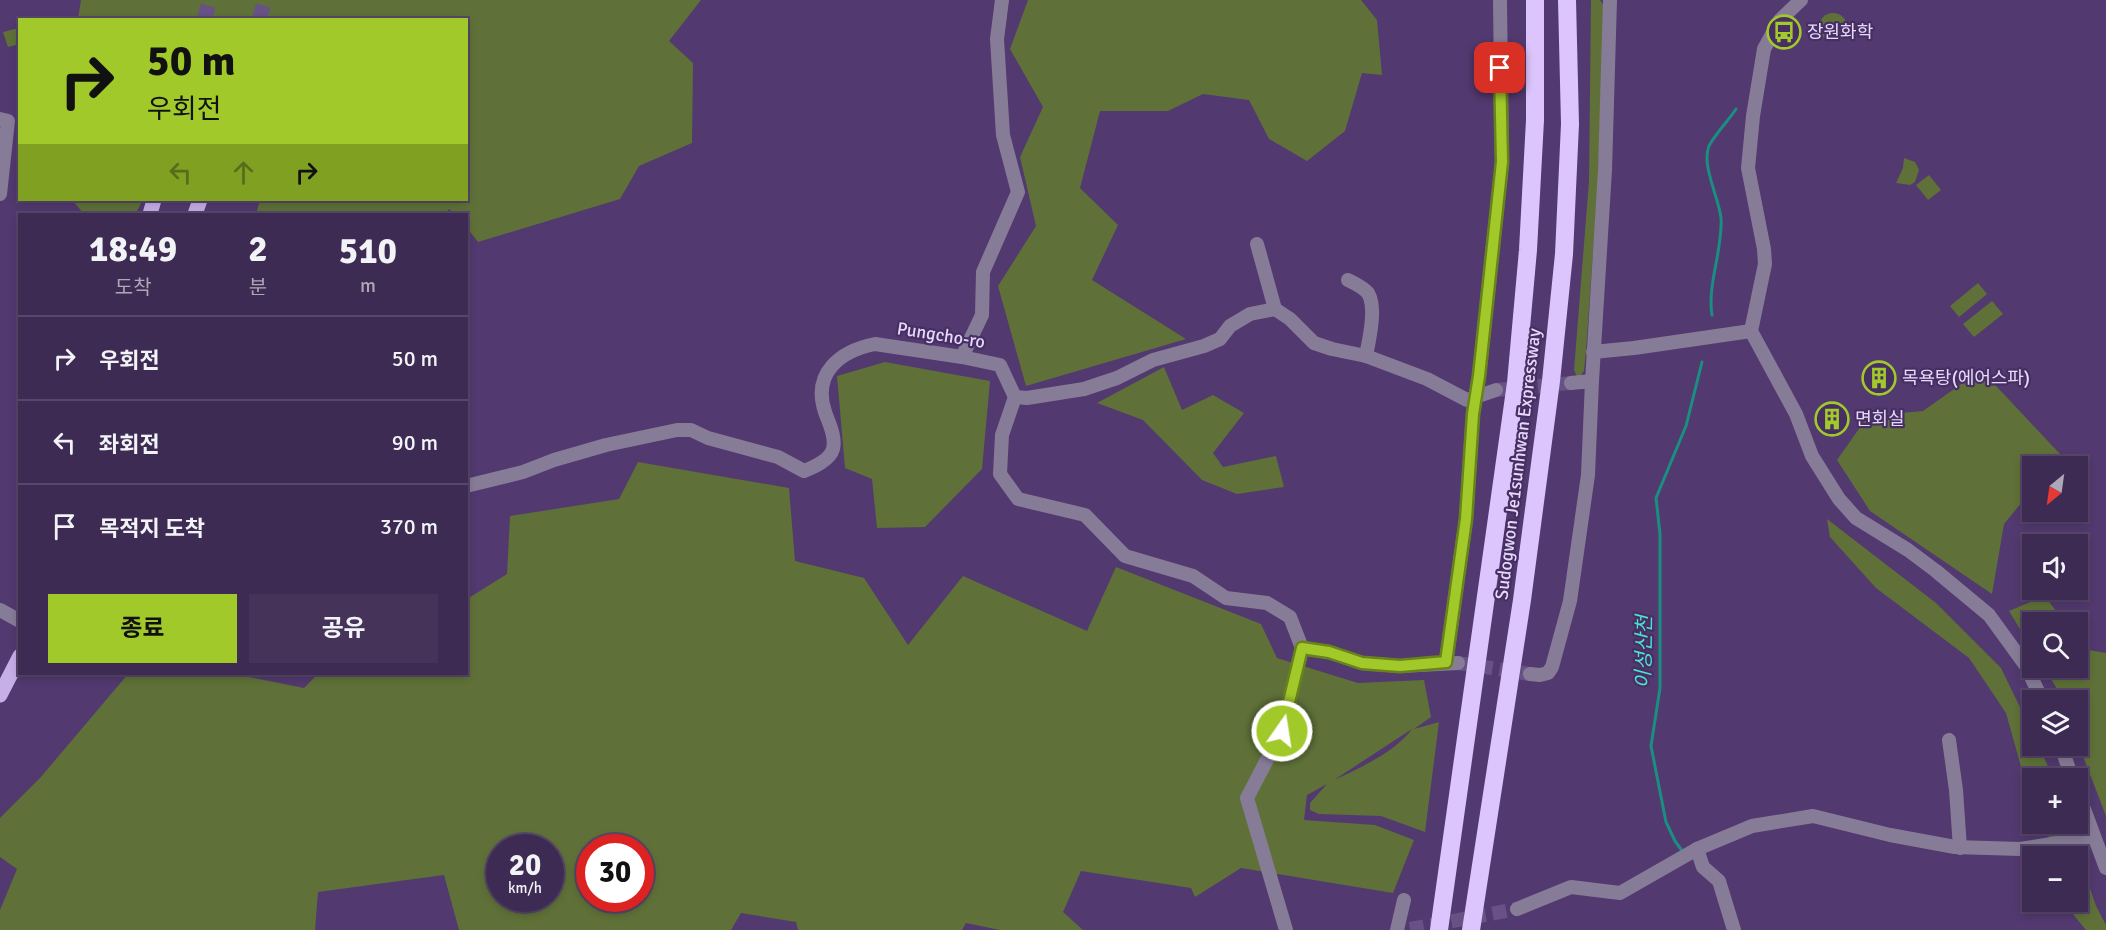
<!DOCTYPE html>
<html lang="ko">
<meta charset="utf-8">
<style>
:root{--surface:#3e2b53;--page:#45335a;--text:#f1f3f6;--muted:#ada7b8;--line:#57476a;--accent:#a1c92a}
body{margin:0;font-family:Signika,"Noto Sans KR",sans-serif;background:var(--page);color:var(--text);height:100vh;display:flex;flex-direction:column;font-size:22px;white-space:nowrap}
*{box-sizing:border-box;margin:0}
p{font-size:20px;color:var(--muted)}
.icon{flex:none;width:33px;height:33px;fill:none;stroke:currentColor;stroke-width:2;stroke-linecap:round;stroke-linejoin:round}
.map{position:relative;flex:1;overflow:hidden}
.sheet{position:absolute;left:18px;top:213px;width:450px;height:462px;display:flex;flex-direction:column;background:var(--surface);border-radius:0px;box-shadow:0 3px 9px #0003,0 0 0 2px var(--line)}
.sheet>*{flex:none}
.hud{position:absolute;left:18px;top:18px;width:450px;height:183px;border-radius:0px;box-shadow:0 3px 9px #0003,0 0 0 2px var(--line);background:#a1c92a;color:#111;overflow:hidden}
.needle{width:39px;rotate:209deg}
.controls{position:absolute;left:2022px;top:456px;display:grid;gap:12px}
.controls a{display:grid;place-items:center;width:66px;height:66px;border-radius:0px;background:var(--surface);box-shadow:0 3px 9px #0003,0 0 0 2px var(--line);font-size:30px}
.speed{position:absolute;left:486px;top:834px;display:flex;gap:12px;font-size:30px;font-weight:700;text-align:center}
.speed>*{display:grid;place-content:center;width:78px;height:78px;border-radius:50%;background:var(--surface);box-shadow:0 3px 9px #0003,0 0 0 2px var(--line);line-height:1}
.speed small{font-size:15px;font-weight:400}
.speed .limit{border:9px solid #d22;background:#fff;color:#111}
.pin{position:absolute;display:grid;place-items:center;width:51px;height:51px;color:#fff;margin:-26px;border-radius:12px;box-shadow:0 3px 9px #0006}
.me{position:absolute;width:66px;margin:-33px;rotate:13deg;stroke-linejoin:round;filter:drop-shadow(0 0 4px #0008)}
.turn{display:flex;align-items:center;gap:21px;height:126px;padding:0 30px;font-size:27px}
.turn .icon{width:78px;height:78px;stroke-width:2.5}
.turn b{display:block;font-size:42px;line-height:51px}
.lanes{display:flex;align-items:center;height:57px;padding:0 30px;background:#0003;justify-content:center;gap:30px;direction:ltr}
.lanes .off{opacity:.35}
.eta{display:flex;justify-content:space-evenly;align-items:center;height:102px;text-align:center}
.eta b{font-size:36px;font-weight:700;line-height:42px}
.action{display:flex;gap:12px;margin-top:auto;padding:12px 30px}
.action a{flex:1;height:69px;border-radius:0px;background:var(--accent);color:#111;font-size:24px;font-weight:700;line-height:69px;text-align:center}
.action a+a{background:var(--page);color:var(--text)}
ul{padding:0;list-style:none}
li{display:flex;align-items:center;gap:18px;height:84px;padding:0 30px;border-top:2px solid var(--line)}
li div{flex:1}
li b{display:block;font-size:22px}
li em{font-style:normal}
.map>svg:first-child{display:block}
.green{fill:#5f7138;fill-rule:evenodd}
.lines{fill:none;stroke-linecap:round;stroke-linejoin:round}
.stream{stroke:#198e81;stroke-width:3}
.minor-tunnel{stroke:#685184;stroke-width:14;stroke-dasharray:14 7;stroke-linecap:butt}
.major-tunnel{stroke:#685184;stroke-width:15;stroke-dasharray:15 8;stroke-linecap:butt}
.minor{stroke:#877c98;stroke-width:14}
.major{stroke:#c6aee7;stroke-width:15}
.highway{stroke:#dcc5fc;stroke-width:18}
.route-casing{stroke:#69831b;stroke-width:15}
.route{stroke:#a1c92a;stroke-width:10}
.labels{text-anchor:middle;dominant-baseline:central;stroke-width:4.5;stroke-linejoin:round;paint-order:stroke}
.poi-label{font-size:18px;fill:#e6d9fa;stroke:#472f64;text-anchor:start}
.street-label{font-size:18px;fill:#e6d9fa;stroke:#472f64}
.water-label{font-size:20px;font-style:italic;fill:#4ce3d1;stroke:#472f64}
</style>
<div class="map">
<svg width="2106" height="930" viewBox="0 0 2106 930">
<rect width="100%" height="100%" fill="#52396f"/>
<g class="green">
<path d="M81,0H701L669,41L693,63L692,143L639,166L620,199L478,242L467,228L466,214H454L449,209L445,214H256L260,200H466V20L78,19Z"/>
<path d="M1028,0H1361L1377,20L1382,75L1362,73L1345,131L1307,161L1269,139L1249,100L1203,94L1168,111H1100L1080,188L1118,225L1092,280L1186,339L1026,386L998,286L1036,226L1020,157L1043,107L1010,49Z"/>
<path d="M1591,0H1600L1604,6L1598,181L1586,351L1584,371L1578,379L1574,370L1589,181Z"/>
<circle cx="1833" cy="27" r="14"/>
<path d="M19,28V44L8,47L3,32Z"/>
<path d="M1904,158L1915,162L1919,170L1915,182L1910,185L1896,183L1903,168Z"/>
<path d="M1929,175L1941,190L1928,200L1916,185Z"/>
<path d="M72,200H142L139,208L134,214H84Z"/>
<path d="M1978,283L1987,294L1959,317L1950,306Z"/>
<path d="M1992,301L2003,314L1974,337L1963,324Z"/>
<path d="M885,362L990,381L982,469L925,527L877,528L872,479L845,468L837,376Z"/>
<path d="M1164,367L1182,410L1213,395L1244,413L1213,453L1223,467L1276,456L1284,487L1237,494L1202,480L1143,420L1097,403Z"/>
<path d="M1981,370L2062,456L2053,466H2032V490L2004,524L1992,594L1870,511L1837,460L1868,416L1923,411Z"/>
<path d="M638,462L789,488L795,561L864,578L908,645L963,576L1087,631L1116,567L1261,624L1277,658L1358,683L1424,680L1431,717L1414,729L1439,722L1425,832L1381,816L1319,814L1310,810V803L1327,784L1307,795L1304,820L1375,825L1414,840L1393,893L1241,868L1195,897L1191,888L1081,871L1063,912L1083,930H1000L966,923L962,930H798L796,922L741,913L731,930H459L444,875L318,892L315,930H0V910L17,869L0,857V818L40,778L128,674H234L304,688L318,674H466L467,599L507,574L510,516L619,499ZM1412,729C1395,752 1360,768 1334,780ZM500,848H550V898H500ZM590,848H640V898H590Z"/>
<path d="M1827,519L1936,603L2001,668L2032,732V746H2039L2053,778H2032V806L2006,713L1969,658L1876,588L1830,537Z"/>
<path d="M2045,596L2064,622H2032V649L2009,611Z"/>
<path d="M2078,642L2083,649L2106,653V816L2078,743V700H2061L2056,687L2044,668H2078Z"/>
<path d="M2042,824H2068L2096,906L2106,925V930H2086L2063,902H2078V856H2059Z"/>
</g>
<g class="lines">
<g class="stream">
<path d="M1712,315C1707,285 1723,249 1721,218C1719,198 1701,165 1709,146C1715,134 1729,120 1736,109"/>
<path d="M1683,852L1675,841L1666,822L1651,746L1660,688V534L1656,498L1686,426L1702,362"/>
</g>
<g class="minor-tunnel">
<path d="M1496,390L1571,383"/>
<path d="M1458,663L1530,674"/>
<path d="M1410,929L1517,909"/>
</g>
<g class="major-tunnel">
<path d="M204,20L210,0"/>
<path d="M259,20L265,0"/>
</g>
<g class="minor">
<path d="M1801,0L1780,20L1764,49L1753,116L1748,168L1764,249L1765,264L1751,331L1796,414L1812,456L1839,499L1856,518L1908,550L1936,571L1989,615L2026,666L2042,700"/>
<path d="M0,119L8,121L0,194"/>
<path d="M1257,244L1275,309"/>
<path d="M1348,280C1354,283 1363,287 1368,293C1377,307 1369,340 1366,356"/>
<path d="M1593,352L1634,348L1751,331"/>
<path d="M962,357L982,315L983,272L1018,192L1003,135L997,39L1002,0"/>
<path d="M1571,383L1592,381"/>
<path d="M1015,397L1002,435L1000,474L1018,499L1085,515L1125,556L1193,576L1226,598L1267,603L1290,617L1302,648L1282,731L1247,798L1286,930"/>
<path d="M466,486L523,472L554,460L606,445L677,430H691L708,438L778,457L804,471C814,467 830,460 833,449C836,437 829,423 825,412C812,373 840,351 875,344L962,357L1000,365L1015,397L1027,398L1084,389L1117,378L1153,360L1204,346L1220,339L1230,326L1250,314L1275,309L1290,319L1314,343L1332,349L1366,356L1427,379L1467,400L1496,390"/>
<path d="M0,610L20,621"/>
<path d="M1302,648L1329,652L1362,663L1400,666L1458,663"/>
<path d="M1446,662L1466,519L1473,414L1479,376L1502,162L1500,0"/>
<path d="M1530,674L1540,675L1548,673L1552,667L1570,601L1588,475L1592,381L1605,170L1610,0"/>
<path d="M1949,740L1956,790L1960,848"/>
<path d="M2061,746L2072,778"/>
<path d="M2078,793L2106,868"/>
<path d="M1697,849L1703,867L1719,881L1734,930"/>
<path d="M1517,909L1571,887L1620,893L1697,849L1752,826L1813,816L1890,835L1955,847L2020,849L2094,837"/>
<path d="M1397,930L1404,900"/>
</g>
<g class="major">
<path d="M150,214L154,200"/>
<path d="M195,214L200,200"/>
<path d="M0,695L20,656"/>
</g>
<g class="highway">
<path d="M1439,930L1516,383L1528,250L1535,120V0"/>
<path d="M1471,930L1522,600L1551,381L1564,254L1570,124L1567,0"/>
</g>
</g>
<g class="lines">
<defs>
<path id="route" d="M1282,731L1302,648L1329,652L1362,663L1400,666L1446,662L1466,519L1473,414L1479,376L1502,162L1500,68"/>
</defs>
<use href="#route" class="route-casing"/>
<use href="#route" class="route"/>
</g>
<defs>
<symbol id="bus-ring" viewBox="-11 -11 22 22"><circle r="9.5" fill="#472f64" stroke="#a1c92a" stroke-width="1.5"/><path d="M-5-6H5V4H4V6H2V4H-2V6H-4V4H-5ZM-3.5-4V0h7V-4ZM-3.5 1.2v1.5H-2V1.2ZM2 1.2v1.5H3.5V1.2Z" fill="#a1c92a"/></symbol>
<symbol id="building-ring" viewBox="-11 -11 22 22"><circle r="9.5" fill="#472f64" stroke="#a1c92a" stroke-width="1.5"/><path d="M-4-6H4V6H1V3H-1V6H-4ZM-2.5-4.3h1.7v1.8h-1.7ZM.8-4.3h1.7v1.8H.8ZM-2.5-1h1.7V.8h-1.7ZM.8-1h1.7V.8H.8Z" fill="#a1c92a"/></symbol>
</defs>
<g fill-rule="evenodd">
<use href="#bus-ring" x="1765" y="13" width="38" height="38"/>
<use href="#building-ring" x="1860" y="359" width="38" height="38"/>
<use href="#building-ring" x="1813" y="400" width="38" height="38"/>
</g>
<g class="labels">
<g class="poi-label">
<text x="1807" y="32">장원화학</text>
<text x="1902" y="378">목욕탕(에어스파)</text>
<text x="1855" y="419">면회실</text>
</g>
<g class="street-label">
<text transform="translate(941 335) rotate(9)">Pungcho-ro</text>
<text transform="translate(1518 464) rotate(-83)">Sudogwon Je1sunhwan Expressway</text>
</g>
<g class="water-label">
<text transform="translate(1644 652) rotate(-89)">이성산천</text>
</g>
</g>
</svg>
<div class="controls">
<a><svg class="needle" viewBox="-14 -14 28 28"><path d="M0-13l5 13h-10z" fill="#e53935"/><path d="M0 13l5-13h-10z" fill="#ada7b8"/></svg></a>
<a><svg class="icon" aria-label="sound" viewBox="0 0 24 24"><path d="M4 9h4l5-4v14l-5-4H4zM17 9q2 3 0 6"/></svg></a>
<a><svg class="icon" aria-label="search" viewBox="0 0 24 24"><circle cx="10" cy="10" r="6"/><path d="M15 15l6 6"/></svg></a>
<a><svg class="icon" aria-label="layers" viewBox="0 0 24 24"><path d="M12 4l9 5-9 5-9-5zM3 14l9 5 9-5"/></svg></a>
<a>+</a>
<a>−</a>
</div>
<div class="speed"><div>20<small>km/h</small></div><div class="limit">30</div></div>
<div class="pin" style="left:1500px;top:68px;background:#d93025"><svg class="icon" aria-label="arrive" viewBox="0 0 24 24"><path d="M6 21V4h12l-3 4 3 4H6"/></svg></div>
<svg class="me" style="left:1282px;top:731px" viewBox="-20 -20 40 40"><circle r="17" fill="#a1c92a" stroke="#fff" stroke-width="3"/><path d="M0-11L8 9 0 5-8 9z" fill="#fff"/></svg>
<div class="hud">
<div class="turn"><svg class="icon" aria-label="right" viewBox="0 0 24 24"><path d="M7 20v-9h11M14 6l5 5-5 5"/></svg><div><b>50 m</b>우회전</div></div>
<div class="lanes"><svg class="icon off" aria-label="left" viewBox="0 0 24 24"><path d="M17 20v-9H6M10 6l-5 5 5 5"/></svg><svg class="icon off" aria-label="ahead" viewBox="0 0 24 24"><path d="M12 20V5M6 11l6-6 6 6"/></svg><svg class="icon" aria-label="right" viewBox="0 0 24 24"><path d="M7 20v-9h11M14 6l5 5-5 5"/></svg></div>
</div>
<section class="sheet">
<div class="eta">
<div><b>18:49</b><p>도착</p></div>
<div><b>2</b><p>분</p></div>
<div><b>510</b><p>m</p></div>
</div>
<ul>
<li><svg class="icon" aria-label="right" viewBox="0 0 24 24"><path d="M7 20v-9h11M14 6l5 5-5 5"/></svg><div><b>우회전</b></div><em>50 m</em></li>
<li><svg class="icon" aria-label="left" viewBox="0 0 24 24"><path d="M17 20v-9H6M10 6l-5 5 5 5"/></svg><div><b>좌회전</b></div><em>90 m</em></li>
<li><svg class="icon" aria-label="arrive" viewBox="0 0 24 24"><path d="M6 21V4h12l-3 4 3 4H6"/></svg><div><b>목적지 도착</b></div><em>370 m</em></li>
</ul>
<div class="action"><a>종료</a><a>공유</a></div>
</section>
</div>
